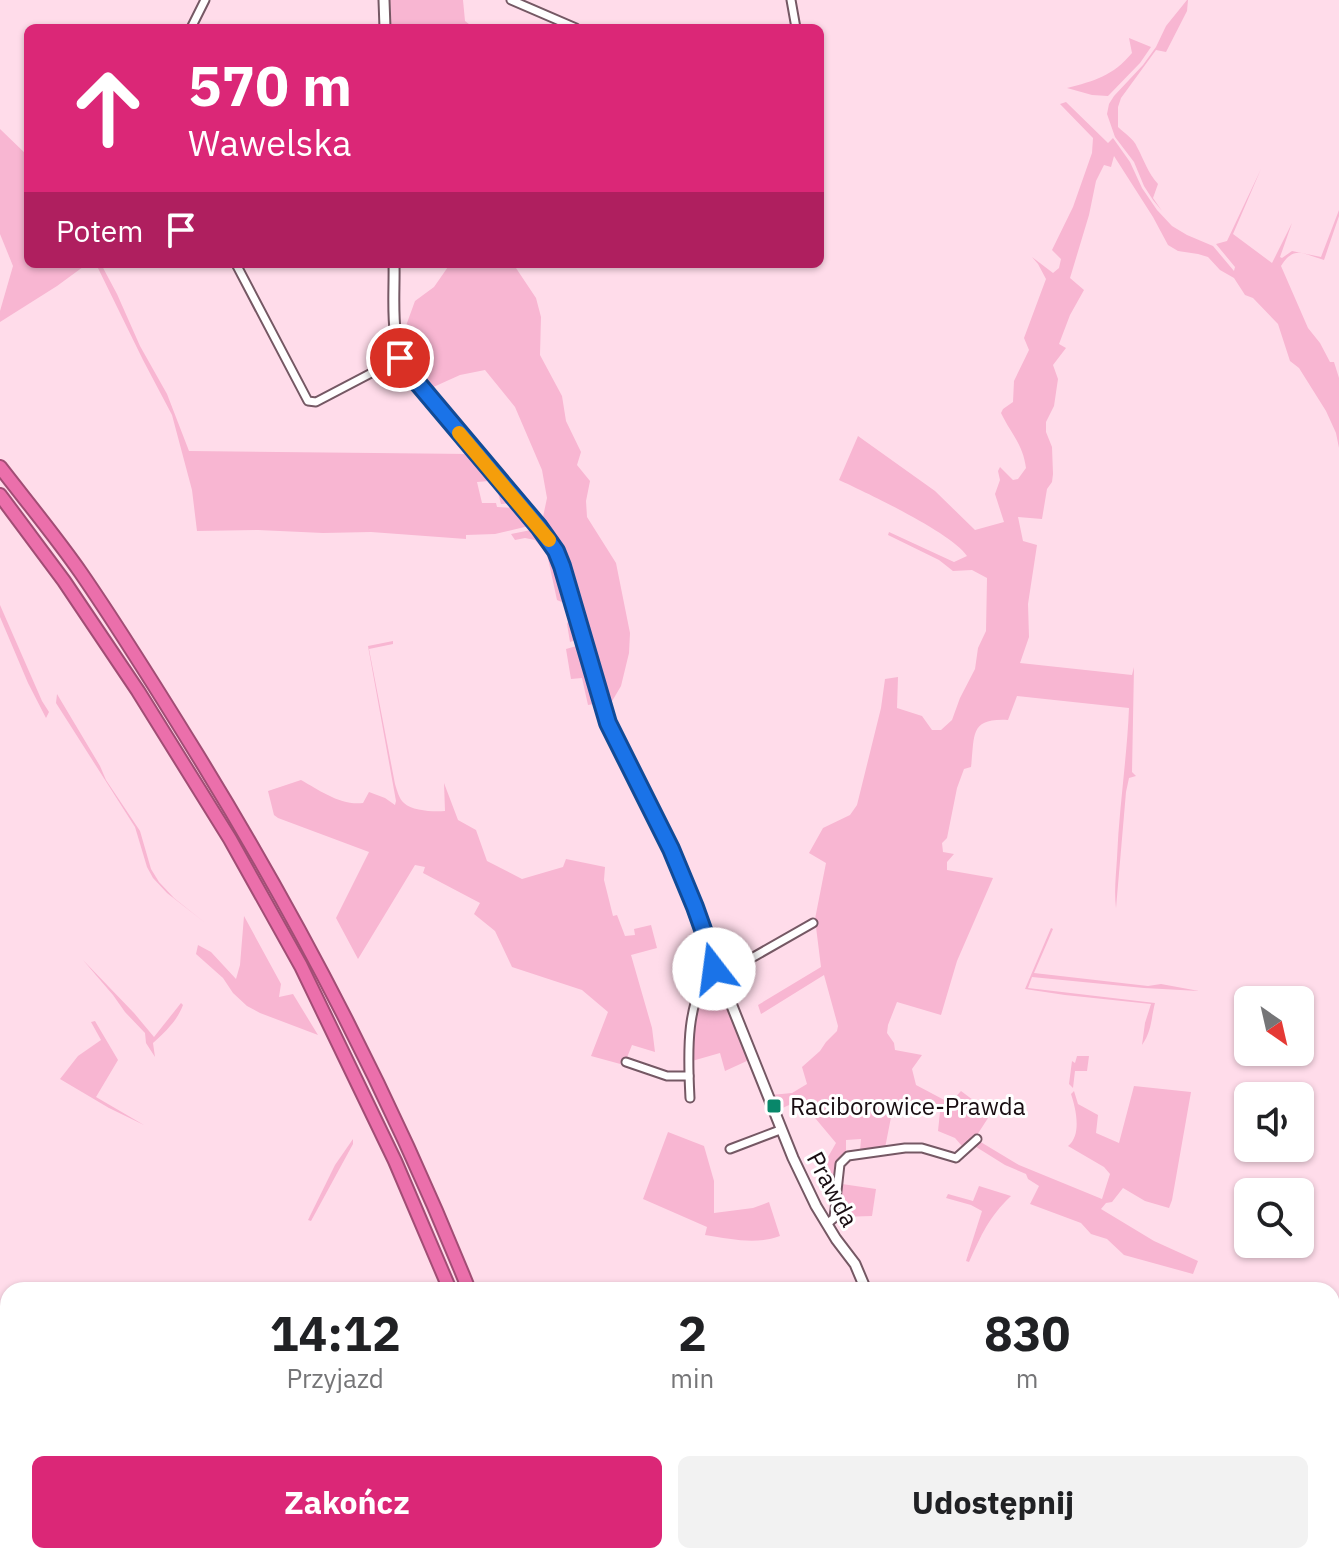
<!DOCTYPE html>
<html lang="pl">
<meta charset="utf-8">
<style>
:root{--surface:#fff;--page:#f2f2f2;--text:#202124;--muted:#757577;--accent:#db2777}
body{margin:0;font-family:"IBM Plex Sans",sans-serif;background:var(--page);color:var(--text);height:100vh;display:flex;flex-direction:column;font-size:30px;white-space:nowrap}
*{box-sizing:border-box;margin:0}
p{font-size:26px;color:var(--muted)}
.icon{flex:none;width:44px;height:44px;fill:none;stroke:currentColor;stroke-width:2;stroke-linecap:round;stroke-linejoin:round}
.map{position:relative;flex:1;overflow:hidden}
.side{position:absolute;left:0px;top:1282px;width:1340px;height:282px;display:flex;flex-direction:column;background:var(--surface);border-radius:24px 24px 0 0;box-shadow:0 2px 6px #0004}
.side>*{flex:none}
.banner{position:absolute;left:24px;top:24px;width:800px;height:244px;border-radius:12px;box-shadow:0 2px 6px #0004;background:#db2777;color:#fff;overflow:hidden}
.needle{width:52px;rotate:146deg}
.controls{position:absolute;left:1234px;top:986px;display:grid;gap:16px}
.controls a{display:grid;place-items:center;width:80px;height:80px;border-radius:12px;background:var(--surface);box-shadow:0 2px 6px #0004;font-size:40px}
.pin{position:absolute;display:grid;place-items:center;width:68px;height:68px;color:#fff;margin:-34px;border:4px solid #fff;border-radius:50%;box-shadow:0 2px 8px #0007}
.me{position:absolute;width:88px;margin:-44px;rotate:345deg;stroke-linejoin:round;filter:drop-shadow(0 0 6px #0008)}
.turn{display:flex;align-items:center;gap:28px;height:168px;padding:0 32px;font-size:36px}
.turn .icon{width:104px;height:104px;stroke-width:2.5}
.turn b{display:block;font-size:56px;line-height:68px}
.then{display:flex;align-items:center;height:76px;padding:0 32px;background:#0003;gap:16px;font-size:30px}
.eta{display:flex;justify-content:space-evenly;align-items:center;height:136px;text-align:center}
.eta b{font-size:48px;font-weight:700;line-height:56px}
.primary-button{display:flex;gap:16px;margin-top:auto;padding:16px 32px}
.primary-button a{flex:1;height:92px;border-radius:12px;background:var(--accent);color:#fff;font-size:32px;font-weight:700;line-height:92px;text-align:center}
.primary-button a+a{background:var(--page);color:var(--text)}
.map>svg:first-child{display:block}
.green{fill:#f8b6d2}
.lines{fill:none;stroke-linecap:round;stroke-linejoin:round}
.street-casing{stroke:#755864;stroke-width:11}
.secondary-casing{stroke:#755864;stroke-width:13}
.highway-casing{stroke:#a24d75;stroke-width:16}
.street{stroke:#fff;stroke-width:7}
.secondary{stroke:#fff;stroke-width:9}
.highway{stroke:#eb6fab;stroke-width:12}
.route-casing{stroke:#114b97;stroke-width:20}
.route{stroke:#1a73e8;stroke-width:14}
.slow{stroke:#f59e0b;stroke-width:14}
.poi-dot{fill:#08876a;stroke:#fff;stroke-width:3}
.labels{text-anchor:middle;dominant-baseline:central;stroke-width:6;stroke-linejoin:round;paint-order:stroke}
.poi-label{font-size:24px;fill:#190d12;stroke:#fff;text-anchor:start}
.street-label{font-size:24px;fill:#190d12;stroke:#fff}
</style>
<div class="map">
<svg width="1339" height="1563" viewBox="0 0 1339 1563">
<rect width="100%" height="100%" fill="#ffdcea"/>
<g class="green">
<path d="M390,0H463L465,21L474,28H391Z"/>
<path d="M1187,0H1188L1187,11L1166,52L1156,50L1121,98L1118,107V127C1124,133 1134,139 1137,147C1144,160 1148,173 1158,184L1153,198L1162,211L1153,200L1144,186L1134,162L1115,137L1107,114L1109,104L1114,96L1143,65L1156,47L1166,26Z"/>
<path d="M1129,38L1151,47L1140,63L1108,96L1092,95L1067,88C1094,81 1113,76 1132,53Z"/>
<path d="M1066,102L1108,143L1113,138L1130,162L1142,188L1157,210L1172,226L1187,235L1213,246L1234,271L1235,267L1216,244L1227,241L1261,169L1233,234L1272,263L1292,223L1280,257L1282,258L1292,251L1321,257L1339,210V216L1324,260C1303,254 1294,245 1281,266L1308,328L1320,343L1330,362H1334L1339,378V448L1336,433L1326,411L1299,368L1290,361L1278,324L1253,298L1245,295L1234,278L1220,270L1208,257L1198,254L1178,251L1168,245L1153,217L1114,156L1111,167L1104,165L1096,181L1089,215L1070,278L1084,290L1070,315L1059,344L1066,348L1053,365L1058,379L1054,406L1046,422V432L1052,447L1053,474L1052,482L1047,489L1042,519L1018,517L1023,541L1037,545L1028,604L1029,637L1020,663L1132,675L1134,667L1132,772L1136,776L1129,778L1126,792L1116,908C1114,891 1116,875 1117,858C1119,808 1127,758 1129,708L1017,696L1008,720C969,718 975,735 971,767L964,769L957,788L947,838L942,843L943,852L954,854L947,862V870L993,878L957,961L941,1015L897,1002L888,1025L887,1033L894,1043L895,1050L922,1055L912,1069L916,1085L950,1103L961,1091L985,1109L990,1115L977,1135L962,1146L955,1138L938,1131L940,1112L923,1104L894,1102L885,1148L860,1151L861,1139L846,1140V1155L836,1179L824,1164L836,1143L800,1100L776,1111L771,1095L792,1093L807,1084L802,1067L820,1051L826,1042L837,1031L838,1026L824,975L761,1014L758,1005L821,967L815,919L826,863L809,853L823,828L850,815L857,805L881,708L885,679L898,677L897,708L922,716L932,730H941L952,720L960,698L975,669L978,648L986,631L987,578L972,570L953,571L939,560L888,535L889,532L954,562L967,556C952,533 867,493 839,480L858,436L935,491L975,530L1004,522L995,494L1000,480L998,471L1000,467L1013,480L1018,479L1026,468C1023,444 1011,434 1001,413L1003,409L1013,402L1014,381L1029,350L1024,338L1046,279L1038,264L1032,257L1053,273L1059,268L1061,259L1052,250L1073,207L1092,153L1093,138L1060,104Z"/>
<path d="M0,129L28,156V264H87L57,286L0,322V311L13,266L0,234Z"/>
<path d="M96,264H101L117,294L140,346L167,394L189,451L470,454L471,460L477,457L514,503L501,504L497,489L489,481L477,482L482,503H496L497,507L513,508L518,506L533,525L495,534L466,535V539L371,532L323,533L258,530L197,531L192,490L172,415L143,360Z"/>
<path d="M450,264H518L516,268L536,298L541,317L540,355L562,396L566,421L581,452L577,465L590,481L586,501L587,517L616,563L630,633L629,653L621,686L608,708L594,648L580,612L566,562L543,517L547,498L542,470L515,407L485,370L460,375L429,389L409,359L403,334L415,301L434,287Z"/>
<path d="M536,529L551,550L579,639L570,642L567,624L570,618L566,604L557,600L547,554L535,540L525,538L515,540L511,534Z"/>
<path d="M0,605L42,701L49,712L46,718L28,683L0,617Z"/>
<path d="M393,641V644L369,649L395,784C397,790 399,799 404,803C412,811 434,812 445,811L444,783L458,820L476,830L487,861L522,879L563,867L566,859L605,867L604,880L613,916L617,915L625,936L635,935L634,929L651,925L657,948L631,955L652,1028L655,1052L632,1045L624,1065L591,1056L608,1012L582,990L512,967L495,931L474,914L480,903L423,873L425,867L415,865L358,959L336,918L369,852L278,818L274,815L268,791L301,780C319,790 341,806 363,803L369,792L385,798L395,805L396,801L368,646Z"/>
<path d="M580,645L583,646L599,703L588,705L582,678L571,679L566,649Z"/>
<path d="M57,694L100,766L106,780L140,831L151,869L159,882L174,898L204,922L167,893L153,878L147,867L135,827L56,703Z"/>
<path d="M244,916L281,984L279,997L293,994L318,1035L260,1013L247,1006L233,993L223,978L196,954L198,945L211,952L236,979L240,965Z"/>
<path d="M1051,928L1053,929L1034,973L1148,986L1161,984L1199,991L1144,988L1032,977L1028,988L1155,1003C1151,1018 1152,1031 1142,1045L1145,1023L1151,1004L1065,995L1025,989Z"/>
<path d="M83,960L134,1013L154,1037L181,1003L183,1005C177,1021 166,1031 153,1043L155,1057L146,1043L145,1033L125,1012L113,995Z"/>
<path d="M715,975L749,1060L725,1071L720,1053L692,1061L691,1029L695,1009L710,977Z"/>
<path d="M95,1021L118,1060L96,1097L144,1125L109,1108L60,1079L78,1056L101,1040L91,1022Z"/>
<path d="M1077,1056H1089L1087,1071H1075L1073,1088L1069,1084L1072,1061L1075,1063Z"/>
<path d="M1134,1086L1191,1092L1172,1200L1169,1208L1145,1201L1123,1188L1112,1202L1106,1203L1101,1209L1154,1241L1198,1261L1193,1274L1124,1255L1107,1239L1091,1234L1081,1223L1030,1204L1039,1186L1028,1179L1026,1174L1005,1165L973,1145L979,1141L1019,1165L1102,1199L1110,1174L1104,1167L1068,1146C1082,1135 1076,1109 1071,1094L1074,1091L1078,1104L1098,1115L1096,1133L1119,1143Z"/>
<path d="M668,1132L704,1146L714,1181V1213L753,1208L769,1202L780,1236C755,1245 732,1239 705,1235L707,1227L643,1199Z"/>
<path d="M353,1139V1144L311,1221L308,1220L335,1165Z"/>
<path d="M842,1184L876,1189L872,1216L839,1217Z"/>
<path d="M979,1186L1011,1196C988,1218 982,1234 969,1262L966,1261L982,1211L971,1205L946,1198L948,1194L973,1201Z"/>
<path d="M1339,1493V1563H1323L1324,1556H1332V1514Z"/>
</g>
<g class="lines">
<defs>
<g id="street">
<path d="M511,0L576,28"/>
<path d="M791,0L796,28"/>
<path d="M191,28L205,0"/>
<path d="M236,264L308,401L316,402L400,358"/>
<path d="M720,976L813,923"/>
<path d="M626,1062L667,1076H689"/>
<path d="M690,1098C688,1059 684,995 716,966"/>
<path d="M730,1149L780,1130"/>
<path d="M827,1224L834,1218L840,1164L848,1156L905,1148H922L956,1158L977,1139"/>
<path d="M1068,1563L1076,1556"/>
</g>
<g id="secondary">
<path d="M384,0L385,28"/>
<path d="M394,264C395,301 388,344 411,375L534,521L556,551L613,734L654,813L682,874L720,976L793,1158L816,1206L836,1239L855,1264L866,1290"/>
<path d="M1094,1556L1099,1563"/>
</g>
<g id="highway">
<path d="M0,467C27,502 56,537 81,573C121,631 158,691 195,751C301,923 394,1103 469,1290"/>
<path d="M0,495L64,581L138,691L230,839L301,966L395,1161L450,1290"/>
<path d="M556,1556L558,1563"/>
<path d="M576,1556L579,1563"/>
</g>
</defs>
<use href="#street" class="street-casing"/>
<use href="#secondary" class="secondary-casing"/>
<use href="#highway" class="highway-casing"/>
<use href="#street" class="street"/>
<use href="#secondary" class="secondary"/>
<use href="#highway" class="highway"/>
</g>
<g class="lines">
<defs>
<path id="route" d="M400,358L411,375L539,527L556,551L562,566L608,723L671,849L695,907L716,966L714,969"/>
</defs>
<use href="#route" class="route-casing"/>
<use href="#route" class="route"/>
<path class="slow" d="M459,433L549,540"/>
</g>
<rect class="poi-dot" x="766" y="1098" width="16" height="16" rx="4"/>
<g class="labels">
<g class="poi-label">
<text x="790" y="1106">Raciborowice-Prawda</text>
</g>
<g class="street-label">
<text transform="translate(833 1189) rotate(62)">Prawda</text>
</g>
</g>
</svg>
<div class="controls">
<a><svg class="needle" viewBox="-14 -14 28 28"><path d="M0-13l5 13h-10z" fill="#e53935"/><path d="M0 13l5-13h-10z" fill="#757577"/></svg></a>
<a><svg class="icon" aria-label="sound" viewBox="0 0 24 24"><path d="M4 9h4l5-4v14l-5-4H4zM17 9q2 3 0 6"/></svg></a>
<a><svg class="icon" aria-label="search" viewBox="0 0 24 24"><circle cx="10" cy="10" r="6"/><path d="M15 15l6 6"/></svg></a>
</div>
<div class="pin" style="left:400px;top:358px;background:#d93025"><svg class="icon" aria-label="arrive" viewBox="0 0 24 24"><path d="M6 21V4h12l-3 4 3 4H6"/></svg></div>
<svg class="me" style="left:714px;top:969px" viewBox="-20 -20 40 40"><circle r="19" fill="#fff"/><path d="M0-13L10 11 0 6-10 11z" fill="#1a73e8"/></svg>
<div class="banner">
<div class="turn"><svg class="icon" aria-label="ahead" viewBox="0 0 24 24"><path d="M12 20V5M6 11l6-6 6 6"/></svg><div><b>570 m</b>Wawelska</div></div>
<div class="then">Potem<svg class="icon" aria-label="arrive" viewBox="0 0 24 24"><path d="M6 21V4h12l-3 4 3 4H6"/></svg></div>
</div>
<section class="side">
<div class="eta">
<div><b>14:12</b><p>Przyjazd</p></div>
<div><b>2</b><p>min</p></div>
<div><b>830</b><p>m</p></div>
</div>
<div class="primary-button"><a>Zakończ</a><a>Udostępnij</a></div>
</section>
</div>
